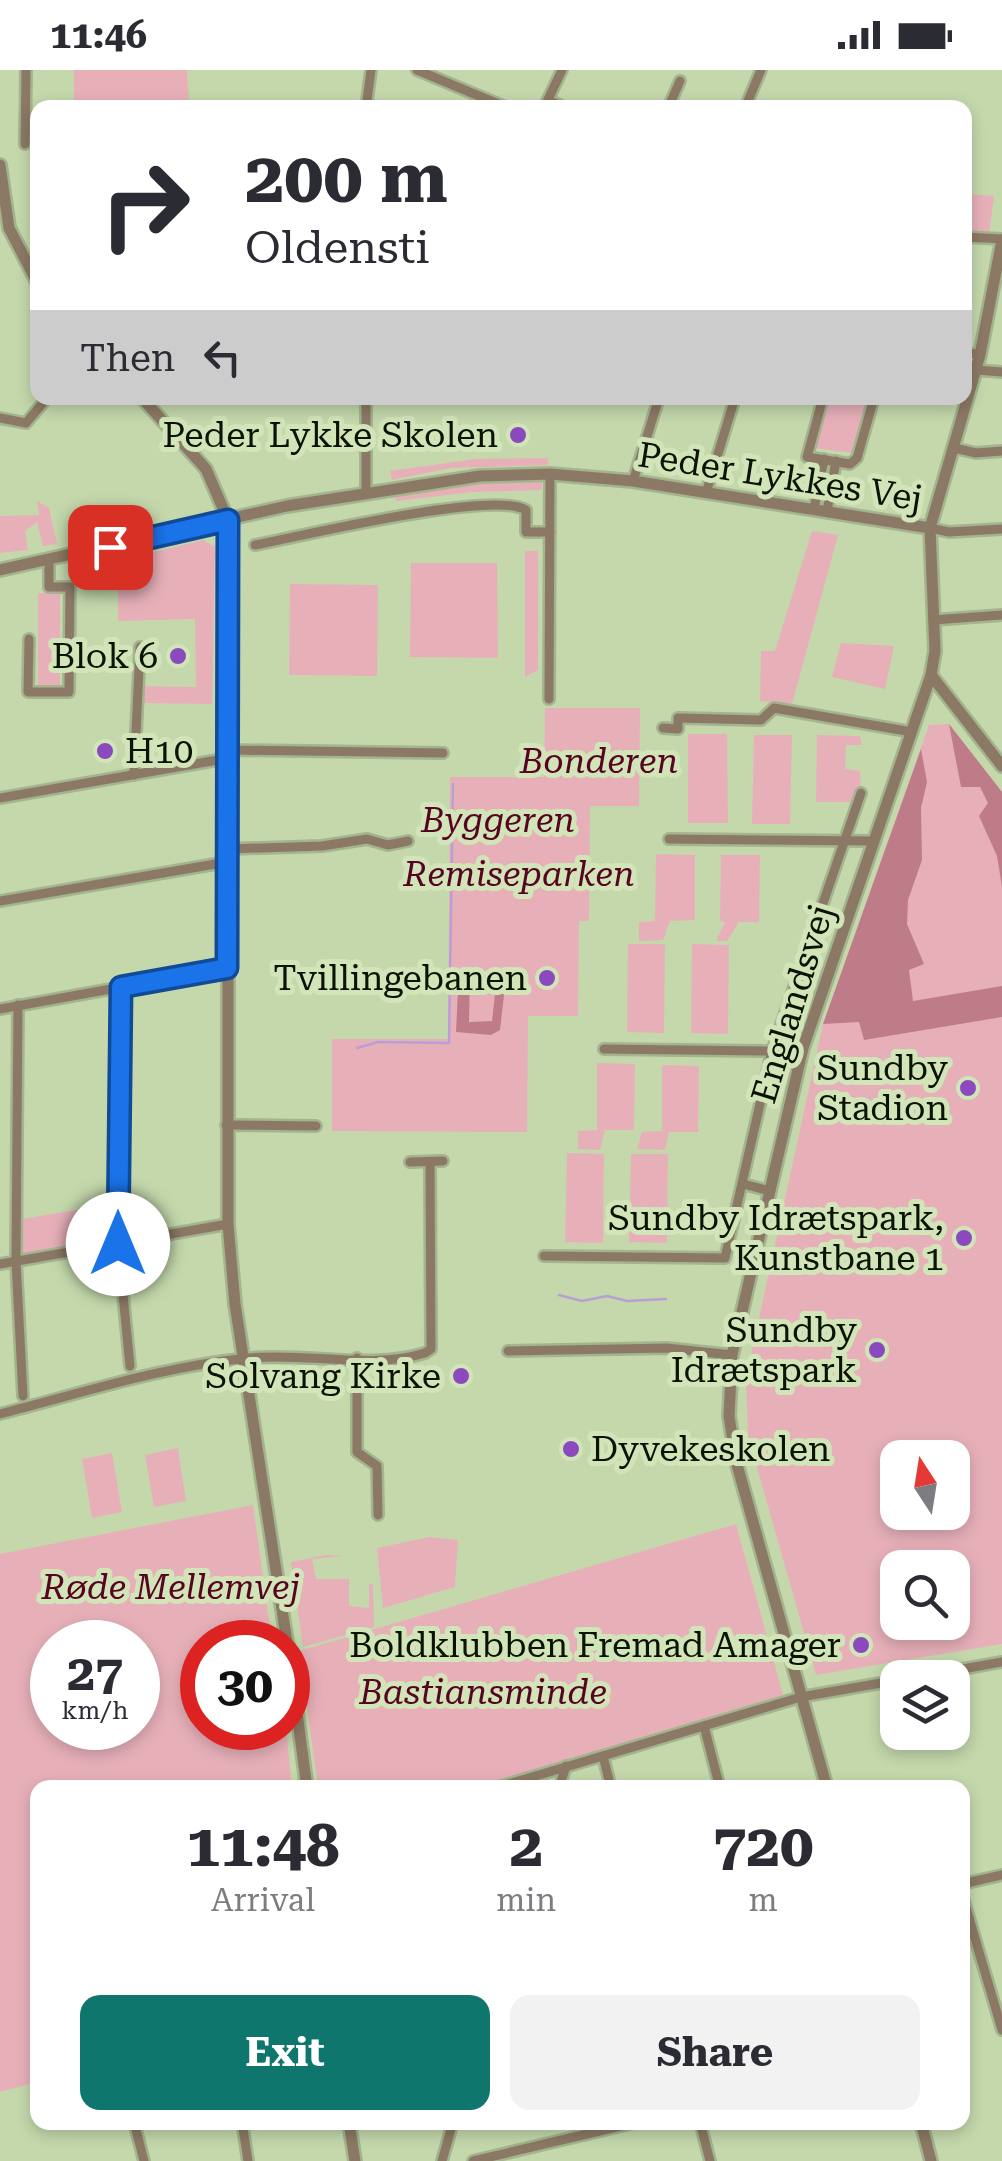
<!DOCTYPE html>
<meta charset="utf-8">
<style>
:root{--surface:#fff;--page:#f2f2f3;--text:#2b2b33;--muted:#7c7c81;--accent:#0f766e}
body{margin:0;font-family:"Roboto Serif",serif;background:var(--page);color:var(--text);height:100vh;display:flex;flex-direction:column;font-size:38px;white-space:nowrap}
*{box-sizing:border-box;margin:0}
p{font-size:32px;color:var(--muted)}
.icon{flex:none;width:55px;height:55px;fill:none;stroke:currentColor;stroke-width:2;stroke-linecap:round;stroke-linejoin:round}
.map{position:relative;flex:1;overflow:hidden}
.side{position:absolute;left:30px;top:1710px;width:940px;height:350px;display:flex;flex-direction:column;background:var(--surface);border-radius:20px;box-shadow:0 5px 15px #0003}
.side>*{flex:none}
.hud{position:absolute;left:30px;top:30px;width:942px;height:305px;border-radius:20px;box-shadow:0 5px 15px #0003;background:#fff;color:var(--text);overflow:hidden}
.needle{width:65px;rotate:348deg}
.controls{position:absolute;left:880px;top:1370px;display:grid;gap:20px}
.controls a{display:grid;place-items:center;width:90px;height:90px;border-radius:20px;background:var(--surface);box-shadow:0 5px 15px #0003;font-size:50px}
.speed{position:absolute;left:30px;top:1550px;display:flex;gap:20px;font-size:50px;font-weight:700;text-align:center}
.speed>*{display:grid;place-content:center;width:130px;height:130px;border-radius:50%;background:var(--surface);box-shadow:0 5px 15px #0003;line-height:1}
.speed small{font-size:25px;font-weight:400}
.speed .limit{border:15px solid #d22;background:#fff;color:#111}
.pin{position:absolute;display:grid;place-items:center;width:85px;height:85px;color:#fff;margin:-42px;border-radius:20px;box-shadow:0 5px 15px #0006}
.me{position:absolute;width:110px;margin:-55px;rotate:0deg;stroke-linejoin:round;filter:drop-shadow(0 0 8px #0008)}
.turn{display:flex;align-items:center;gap:35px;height:210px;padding:0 50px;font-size:45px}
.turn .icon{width:130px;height:130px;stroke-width:2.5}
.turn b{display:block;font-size:70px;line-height:85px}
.then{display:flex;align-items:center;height:95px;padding:0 50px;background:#0003;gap:20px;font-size:38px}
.eta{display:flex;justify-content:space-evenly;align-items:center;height:170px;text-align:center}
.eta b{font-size:60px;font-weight:700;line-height:70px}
.action{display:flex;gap:20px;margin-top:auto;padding:20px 50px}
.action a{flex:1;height:115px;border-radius:20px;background:var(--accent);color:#fff;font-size:40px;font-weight:700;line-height:115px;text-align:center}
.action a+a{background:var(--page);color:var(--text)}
.status{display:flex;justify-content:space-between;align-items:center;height:70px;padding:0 50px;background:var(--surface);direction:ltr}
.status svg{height:28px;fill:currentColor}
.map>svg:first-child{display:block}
.green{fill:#e7b0b9;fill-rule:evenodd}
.forest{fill:#be7c88}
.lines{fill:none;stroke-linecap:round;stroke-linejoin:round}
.stream{stroke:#bb9ed6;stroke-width:2.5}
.minor-casing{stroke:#a3b48e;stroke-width:14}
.tertiary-casing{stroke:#a3b48e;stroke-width:16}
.minor{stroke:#8c7965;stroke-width:9}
.tertiary{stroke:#8c7965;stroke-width:11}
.route-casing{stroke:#114b97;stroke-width:25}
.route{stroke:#1a73e8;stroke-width:18}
.poi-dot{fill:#8b49be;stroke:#d1e5b9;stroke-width:4}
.labels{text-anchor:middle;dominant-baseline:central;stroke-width:10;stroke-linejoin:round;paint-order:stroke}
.poi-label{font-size:35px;fill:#0c1204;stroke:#d1e5b9;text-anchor:end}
.street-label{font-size:35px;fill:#0c1204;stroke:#d1e5b9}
.park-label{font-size:35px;font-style:italic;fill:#570322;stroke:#d1e5b9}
</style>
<div class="status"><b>11:46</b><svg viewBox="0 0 49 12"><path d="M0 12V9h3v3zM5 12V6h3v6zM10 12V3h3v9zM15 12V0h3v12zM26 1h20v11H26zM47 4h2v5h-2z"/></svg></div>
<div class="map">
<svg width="1002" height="2091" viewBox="0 0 1002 2091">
<rect width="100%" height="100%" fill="#c4d8ac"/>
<g class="green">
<path d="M74,0H187L189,35L74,34Z"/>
<path d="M965,124L994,126L989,165L965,163Z"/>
<path d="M827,328H863L862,335L867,336L852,383L813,378Z"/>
<path d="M548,388V395L451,398L392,410L390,401L475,389Z"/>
<path d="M542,412V420L471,422L397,431L394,426L472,414Z"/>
<path d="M37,431L49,438L57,474L43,476L37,452L25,461L28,480L0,483V446L39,445Z"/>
<path d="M812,461L838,465L792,634L760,631L761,581H775Z"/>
<path d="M203,470L215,477L212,634L140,633L139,616L196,617L195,549L118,551V491Z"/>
<path d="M525,481H538V600L525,607Z"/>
<path d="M411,493H497L498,588L410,587Z"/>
<path d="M290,514L378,515L377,606L289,605Z"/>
<rect x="38" y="523" width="22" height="92"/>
<path d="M841,573L894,576L885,619L832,607Z"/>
<path d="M545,638H640L639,736H590L589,851H579L578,946H528L527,1062L332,1061V969H448L450,707H544Z"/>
<path d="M949,654L1002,722V1574L816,1605L748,1366L746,1308L823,954L929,655ZM898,1388H952V1442H898ZM898,1498H952V1552H898Z"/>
<path d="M688,664H727L728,753H688Z"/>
<path d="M754,665H792L790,754H752Z"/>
<path d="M817,665L860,666L862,675H846L845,699L860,701L861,723L853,732H816Z"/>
<path d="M656,784L695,785V850L670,851L663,870L639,871V852L655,851Z"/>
<path d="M721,785H760L759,852H739L727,871H716L725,852L720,851Z"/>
<path d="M628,874H665L664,963L627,962Z"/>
<path d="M692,874L729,875L728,964L691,963Z"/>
<path d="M597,993L635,994L634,1060H605L600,1080L578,1079V1061L597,1060Z"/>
<path d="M662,995L699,996L698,1062H669L665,1080L637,1079L642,1062L662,1061Z"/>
<path d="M567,1083L604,1084L603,1173L565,1172Z"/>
<path d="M631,1084H668L667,1173L629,1172Z"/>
<path d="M112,1134L113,1167L23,1184L22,1149Z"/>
<path d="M178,1378L186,1431L154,1437L145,1385Z"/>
<path d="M112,1383L122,1442L92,1448L82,1389Z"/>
<path d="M253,1435L272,1572H202V1658H222L227,1672L286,1658L292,1717L38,1718L37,2012L0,2022V1484ZM138,1572V1658H52V1572Z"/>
<path d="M736,1454L783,1625L478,1717H318L299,1581Z"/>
<path d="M430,1467L458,1470L455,1517L383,1538L377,1478Z"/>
<path d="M326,1485L344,1486L312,1489L316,1509H349V1536L369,1538V1514H373L374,1557L303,1577L291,1492Z"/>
</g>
<g class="forest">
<path d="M949,654L1002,722V817L997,786L979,746L988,733L980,717H961Z"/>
<path d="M921,679L927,712L921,738L922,790L908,830L907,854L924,894L909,900L913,931L1002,916V947L864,970L859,952L823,954Z"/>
<path d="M459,899L470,905L469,952L492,951L496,915L505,916L500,960L491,965L456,962Z"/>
</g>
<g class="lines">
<g class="stream">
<path d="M357,978L378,972L449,973L453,714"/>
<path d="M559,1225L582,1231L607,1226L627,1231L666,1229"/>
</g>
<defs>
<g id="minor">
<path d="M417,0L508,38"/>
<path d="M548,30L566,38"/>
<path d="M366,38L371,0"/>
<path d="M544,38L562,0"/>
<path d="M668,38L680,11"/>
<path d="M745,38L761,0"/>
<path d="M25,74L26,0"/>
<path d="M965,167L1002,169"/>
<path d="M965,282L980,285"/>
<path d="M976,300L1002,302"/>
<path d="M366,328V422"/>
<path d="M823,328L807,387L850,394L857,388L874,328"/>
<path d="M0,348L26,353L47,328"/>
<path d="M954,378L976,383L1002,381"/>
<path d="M633,411L659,328"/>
<path d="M706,423L735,328"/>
<path d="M814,439L824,389"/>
<path d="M827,441L836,391"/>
<path d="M930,458L949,462L1002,459"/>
<path d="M255,475C302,466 493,420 526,440V462H550"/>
<path d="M933,550L1002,545"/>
<path d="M29,569L28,622H69L70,517H49V490"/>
<path d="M549,629L550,404"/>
<path d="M663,658L678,659V648L761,650L774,638L912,662"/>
<path d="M228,680L443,683"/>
<path d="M134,705L140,577"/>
<path d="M0,728L229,688"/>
<path d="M669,769L873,771"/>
<path d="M228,779L322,776L367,769L388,775L408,771"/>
<path d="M0,831L227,792"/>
<path d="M121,917L118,1174L130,1296"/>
<path d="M18,935L16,1192L23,1326"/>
<path d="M0,939L227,898"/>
<path d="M604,979L772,981"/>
<path d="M226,1055L316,1056"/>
<path d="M410,1092L443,1091"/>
<path d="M743,1114L770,1121"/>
<path d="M544,1186L725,1188L772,981L861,723"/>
<path d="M0,1194L228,1154"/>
<path d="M508,1281L667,1278L732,1285"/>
<path d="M357,1288V1382L377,1396L378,1445"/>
<path d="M0,1344C82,1323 164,1296 249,1288C306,1282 370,1300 425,1283L431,1279L430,1092"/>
<path d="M913,1608L1002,1592"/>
<path d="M704,1656L720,1718"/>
<path d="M603,1686L611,1718"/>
<path d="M495,1718L801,1627L898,1610"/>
<path d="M559,1718L566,1696"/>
<path d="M962,1814L1002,1805"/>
<path d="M962,1824L1002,1960"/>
<path d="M134,2052L144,2091"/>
<path d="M242,2052L248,2091"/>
<path d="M700,2052L710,2091"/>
<path d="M442,2091L453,2052"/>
<path d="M473,2091L638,2052"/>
</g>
<g id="tertiary">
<path d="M0,95L9,158L38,214"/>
<path d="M142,328L206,399L228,450V1154L235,1234L287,1572"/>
<path d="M0,500L287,436L480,406L550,404L633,411L930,458"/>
<path d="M931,605L1002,696"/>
<path d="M288,1575L307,1718"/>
<path d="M827,1718L736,1391L729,1346L732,1285L803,978L931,605L935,581L930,458L980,285L1002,170"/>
<path d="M349,2052L355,2091"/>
<path d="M921,2052L931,2091"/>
</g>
</defs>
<use href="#minor" class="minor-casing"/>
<use href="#tertiary" class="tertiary-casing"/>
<use href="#minor" class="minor"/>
<use href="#tertiary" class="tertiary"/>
</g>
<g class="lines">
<defs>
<path id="route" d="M110,477L228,450L227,898L121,917L118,1174"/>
</defs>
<use href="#route" class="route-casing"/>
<use href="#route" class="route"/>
</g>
<g class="poi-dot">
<circle cx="518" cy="365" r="10"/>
<circle cx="178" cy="586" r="10"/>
<circle cx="105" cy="681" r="10"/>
<circle cx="547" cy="908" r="10"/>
<circle cx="968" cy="1018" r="10"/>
<circle cx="964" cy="1168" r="10"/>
<circle cx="877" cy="1280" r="10"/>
<circle cx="461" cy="1306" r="10"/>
<circle cx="571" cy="1379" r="10"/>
<circle cx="861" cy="1575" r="10"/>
</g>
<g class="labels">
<g class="poi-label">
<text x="498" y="365">Peder Lykke Skolen</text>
<text x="158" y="586">Blok 6</text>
<text x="125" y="681" text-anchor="start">H10</text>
<text x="527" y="908">Tvillingebanen</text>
<text x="948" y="998">Sundby<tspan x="948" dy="40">Stadion</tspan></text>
<text x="944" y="1148">Sundby Idrætspark,<tspan x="944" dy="40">Kunstbane 1</tspan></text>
<text x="857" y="1260">Sundby<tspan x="857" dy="40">Idrætspark</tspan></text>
<text x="441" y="1306">Solvang Kirke</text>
<text x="591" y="1379" text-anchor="start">Dyvekeskolen</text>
<text x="841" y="1575">Boldklubben Fremad Amager</text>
</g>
<g class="street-label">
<text transform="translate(780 407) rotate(9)">Peder Lykkes Vej</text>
<text transform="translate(793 934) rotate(-73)">Englandsvej</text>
</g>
<g class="park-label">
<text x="599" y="691">Bonderen</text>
<text x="498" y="750">Byggeren</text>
<text x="519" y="804">Remiseparken</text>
<text x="171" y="1517">Røde Mellemvej</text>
<text x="483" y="1622">Bastiansminde</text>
</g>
</g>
</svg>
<div class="controls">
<a><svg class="needle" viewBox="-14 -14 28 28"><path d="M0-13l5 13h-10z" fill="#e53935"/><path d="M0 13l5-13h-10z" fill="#7c7c81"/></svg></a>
<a><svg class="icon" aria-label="search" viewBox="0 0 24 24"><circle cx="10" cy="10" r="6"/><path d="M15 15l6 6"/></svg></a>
<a><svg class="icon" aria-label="layers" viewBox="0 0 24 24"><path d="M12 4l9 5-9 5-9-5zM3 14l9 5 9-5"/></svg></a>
</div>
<div class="speed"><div>27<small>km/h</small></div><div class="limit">30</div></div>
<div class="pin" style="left:110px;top:477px;background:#d93025"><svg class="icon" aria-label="arrive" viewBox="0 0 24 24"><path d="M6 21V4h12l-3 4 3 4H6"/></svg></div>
<svg class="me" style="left:118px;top:1174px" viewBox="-20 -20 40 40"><circle r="19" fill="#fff"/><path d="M0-13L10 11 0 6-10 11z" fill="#1a73e8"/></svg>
<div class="hud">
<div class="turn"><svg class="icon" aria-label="right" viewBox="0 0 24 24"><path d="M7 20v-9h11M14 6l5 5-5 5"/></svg><div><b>200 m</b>Oldensti</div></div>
<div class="then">Then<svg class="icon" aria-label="left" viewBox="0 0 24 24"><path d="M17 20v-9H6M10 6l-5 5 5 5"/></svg></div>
</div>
<section class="side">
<div class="eta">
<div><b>11:48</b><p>Arrival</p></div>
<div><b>2</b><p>min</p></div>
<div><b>720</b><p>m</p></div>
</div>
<div class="action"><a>Exit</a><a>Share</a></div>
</section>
</div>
